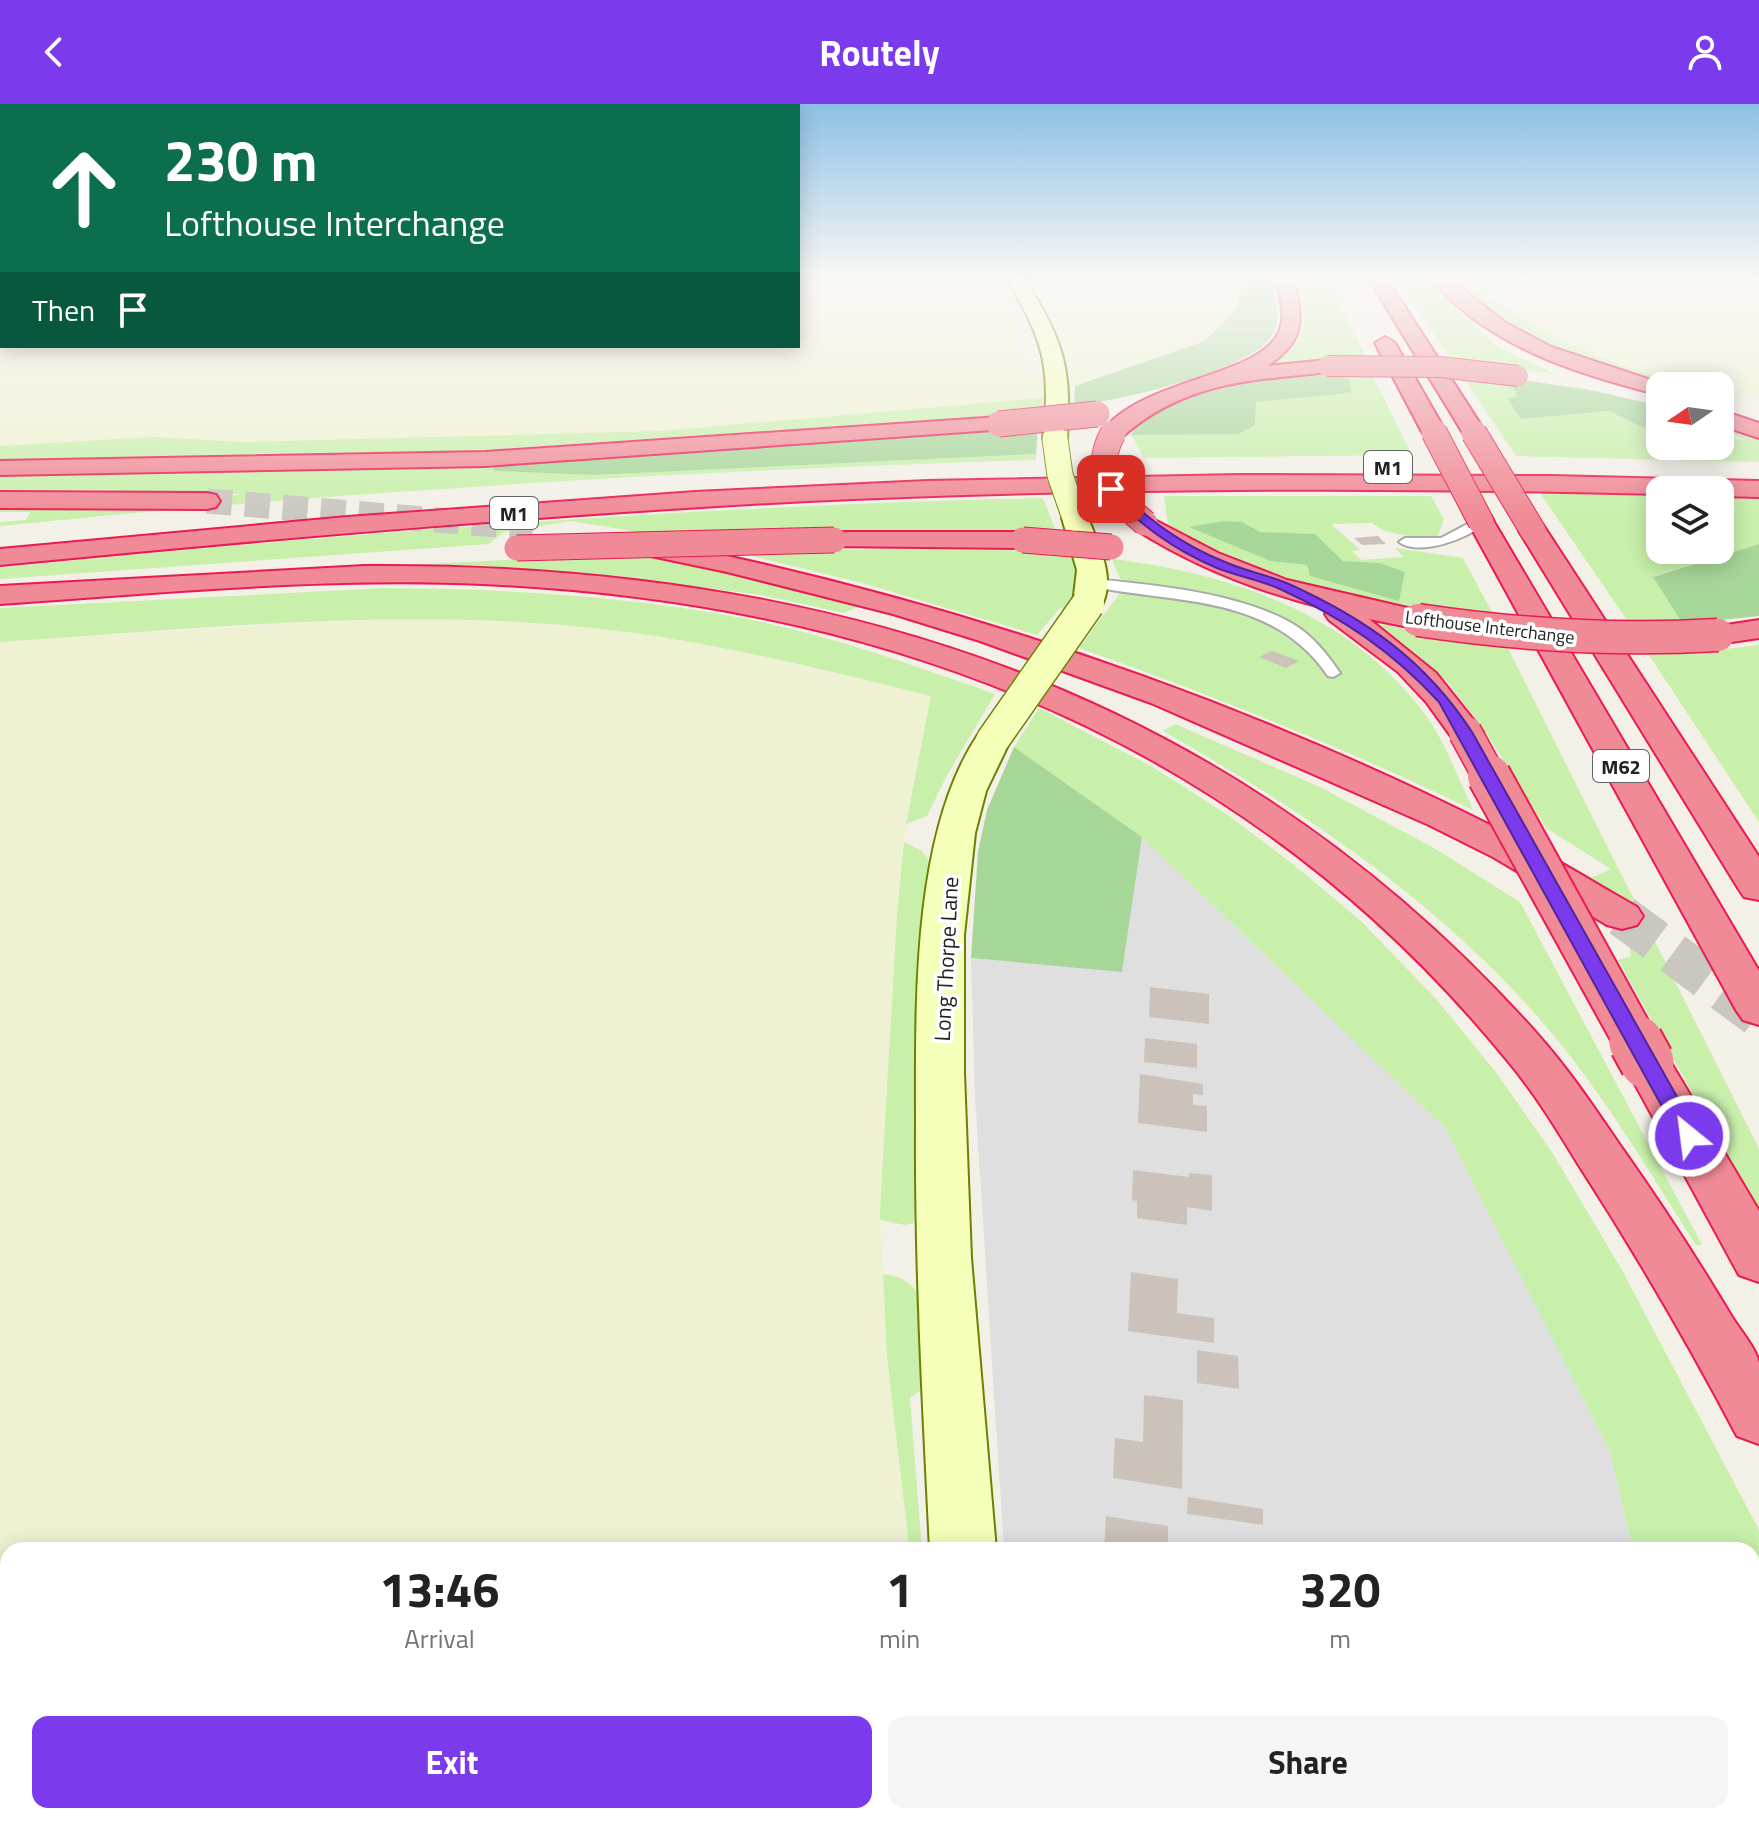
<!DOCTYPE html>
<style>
:root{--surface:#fff;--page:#f6f6f6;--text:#222;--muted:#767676;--accent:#7c3aed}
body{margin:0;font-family:"Titillium Web",sans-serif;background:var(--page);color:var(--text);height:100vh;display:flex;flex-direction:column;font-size:30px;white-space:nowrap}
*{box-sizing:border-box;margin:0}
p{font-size:26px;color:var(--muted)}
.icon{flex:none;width:44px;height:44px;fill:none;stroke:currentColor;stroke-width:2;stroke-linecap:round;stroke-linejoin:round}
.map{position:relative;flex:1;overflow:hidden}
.details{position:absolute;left:0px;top:1438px;width:1760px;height:282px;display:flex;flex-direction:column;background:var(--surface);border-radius:24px 24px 0 0;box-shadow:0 4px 20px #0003}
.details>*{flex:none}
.guide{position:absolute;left:0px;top:0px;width:800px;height:244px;box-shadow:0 4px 20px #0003;background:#0b6e4f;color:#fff;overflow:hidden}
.needle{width:52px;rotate:257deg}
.controls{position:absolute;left:1646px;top:268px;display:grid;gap:16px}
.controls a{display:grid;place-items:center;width:88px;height:88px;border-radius:16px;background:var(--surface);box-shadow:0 4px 20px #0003;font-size:40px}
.pin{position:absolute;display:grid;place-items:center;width:68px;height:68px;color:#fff;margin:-34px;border-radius:16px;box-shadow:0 4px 12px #0006}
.me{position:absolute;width:88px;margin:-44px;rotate:331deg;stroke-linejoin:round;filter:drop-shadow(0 0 6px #0008)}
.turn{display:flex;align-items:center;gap:28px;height:168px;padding:0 32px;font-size:36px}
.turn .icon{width:104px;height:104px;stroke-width:2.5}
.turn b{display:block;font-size:56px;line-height:68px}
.then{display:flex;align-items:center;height:76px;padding:0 32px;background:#0003;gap:16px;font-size:30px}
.eta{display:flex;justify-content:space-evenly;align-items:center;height:136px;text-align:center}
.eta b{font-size:48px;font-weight:700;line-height:56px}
.cta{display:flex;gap:16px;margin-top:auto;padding:16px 32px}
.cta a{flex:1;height:92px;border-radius:16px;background:var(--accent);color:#fff;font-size:32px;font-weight:700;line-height:92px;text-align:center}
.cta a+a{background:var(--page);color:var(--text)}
header{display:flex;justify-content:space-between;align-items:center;height:104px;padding:0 32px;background:var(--accent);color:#fff;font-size:36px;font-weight:700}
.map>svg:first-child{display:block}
.residential{fill:#e0dfdf}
.farmland{fill:#eef2d2}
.grass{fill:#c8f0ab;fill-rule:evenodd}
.forest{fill:#a7d699}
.park{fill:#c3fecc}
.building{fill:#cbc3ba}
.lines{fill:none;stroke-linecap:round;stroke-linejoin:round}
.motorway-tunnel-far1{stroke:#c9c7c0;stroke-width:25;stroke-dasharray:25 13;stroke-linecap:butt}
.motorway-tunnel{stroke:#c9c7c0;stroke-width:42;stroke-dasharray:42 21;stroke-linecap:butt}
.service-casing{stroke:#a9a9a9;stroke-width:4}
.minor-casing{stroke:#a9a9a9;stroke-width:4}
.secondary-casing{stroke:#6a8200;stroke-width:4}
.motorway-casing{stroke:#ec1a53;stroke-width:4}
.service{fill:#fff;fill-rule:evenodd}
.minor{fill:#fff;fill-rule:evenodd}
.secondary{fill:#f6ffba;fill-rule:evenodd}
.motorway{fill:#f08a96;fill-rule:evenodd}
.secondary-bridge-far1-casing{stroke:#6a8200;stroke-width:27;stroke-linecap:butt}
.secondary-bridge-casing{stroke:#6a8200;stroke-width:35;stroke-linecap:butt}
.motorway-bridge-far4-casing{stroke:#ec1a53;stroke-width:22;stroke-linecap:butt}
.motorway-bridge-far3-casing{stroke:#ec1a53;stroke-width:27;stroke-linecap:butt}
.motorway-bridge-far2-casing{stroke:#ec1a53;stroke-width:35;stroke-linecap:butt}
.motorway-bridge-far1-casing{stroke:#ec1a53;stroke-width:46;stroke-linecap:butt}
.motorway-bridge-casing{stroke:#ec1a53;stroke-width:57;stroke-linecap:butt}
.secondary-bridge-far1{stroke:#f6ffba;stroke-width:25}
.secondary-bridge{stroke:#f6ffba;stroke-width:32}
.motorway-bridge-far4{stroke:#f08a96;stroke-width:20}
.motorway-bridge-far3{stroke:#f08a96;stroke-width:25}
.motorway-bridge-far2{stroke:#f08a96;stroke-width:32}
.motorway-bridge-far1{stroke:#f08a96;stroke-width:42}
.motorway-bridge{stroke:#f08a96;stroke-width:53}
.route{fill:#7c3aed;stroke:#51269a;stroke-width:2}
.labels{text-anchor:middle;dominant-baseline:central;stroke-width:7;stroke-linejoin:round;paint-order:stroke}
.far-street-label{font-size:18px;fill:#222;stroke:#fff}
.shield{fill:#fff;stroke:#646464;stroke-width:2}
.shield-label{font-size:20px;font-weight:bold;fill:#222}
.street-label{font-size:22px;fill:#222;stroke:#fff}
</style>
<header><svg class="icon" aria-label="back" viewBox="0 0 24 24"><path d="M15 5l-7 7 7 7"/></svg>Routely<svg class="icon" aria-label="person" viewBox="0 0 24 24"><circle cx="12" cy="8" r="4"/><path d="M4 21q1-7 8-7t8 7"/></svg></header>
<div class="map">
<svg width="1759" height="1719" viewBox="0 0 1759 1719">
<rect width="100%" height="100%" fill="#f3f0e8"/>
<g class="residential">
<path d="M1142,733L1446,1025L1610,1348L1633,1446H1004L975,993L971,854L1122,867Z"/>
<path d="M1037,1712H1708L1711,1719H1038Z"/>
</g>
<g class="farmland">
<path d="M798,175H1004L1020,249L1043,281L1042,294L659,327L242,338L153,333L0,342V216L2,242H798Z"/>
<path d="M1468,175H1759V294L1720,287V282H1696L1660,274L1565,240Z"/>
<path d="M1033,184L1240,193L1236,206L1205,237L1075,282L1067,239L1054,213Z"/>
<path d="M367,515L478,516L591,524L695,537L932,592L906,720L897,811L880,1106L887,1253L910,1446H8V1712H946L947,1719H0V538Z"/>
</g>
<g class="grass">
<path d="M1297,175H1327L1367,255L1272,260C1312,238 1305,214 1297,175Z"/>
<path d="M1398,175H1425L1497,243L1556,270L1453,258Z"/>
<path d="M1453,175H1468C1535,232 1612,263 1696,282C1645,282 1546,249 1505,220C1487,207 1470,190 1453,175Z"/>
<path d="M1325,268L1372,270L1412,351L1144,354L1131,331L1177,330L1255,298L1350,289V275Z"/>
<path d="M1460,269L1509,274L1518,291L1508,297L1521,315L1609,307L1639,322L1660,326V342H1720V334L1745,336L1720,324V320L1759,334V358L1516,352Z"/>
<path d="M1042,294V306L990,312L438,349L0,358V342L153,333L242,338L659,327Z"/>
<path d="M1036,350V356C690,367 344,387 0,422V418L26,416L30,408H0V404L185,402L240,390L90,386L0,388V370L345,365L513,358L494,367L595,371Z"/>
<path d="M1540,389L1660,392V446H1720V393L1759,394V440L1654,472L1683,520L1629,519Z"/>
<path d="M1164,392H1431L1444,415L1437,434C1416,432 1388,433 1372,419L1331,420L1360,446L1352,447L1361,456L1404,453L1395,444L1463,454L1494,512C1383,502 1262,485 1168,420ZM1224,417L1241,418L1260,428L1314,430L1343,457L1380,459L1405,468L1399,496L1311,472L1308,461L1270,457L1190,423Z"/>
<path d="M1043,394L1058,432L669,433L571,417L504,428L489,440L0,475V464C348,429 692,402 1043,394Z"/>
<path d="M890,445L1002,446L1074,450L1081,477L1069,506L1060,504L1037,531L862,479L731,447Z"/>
<path d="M643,449L734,468L860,502L844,509L761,491L586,469L496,464L330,465Z"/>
<path d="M1112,455C1230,469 1351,510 1424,609C1445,637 1458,674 1473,706C1345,644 1214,592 1079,544L1123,485L1169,484L1120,475Z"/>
<path d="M384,484C501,485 616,491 731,512C822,528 909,560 995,590L946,673L927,712L906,720L931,592C820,565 708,536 593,524C396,503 197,525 0,538V504Z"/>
<path d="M1369,517L1430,531L1506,540L1759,1045V1108L1618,856L1631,852L1620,794L1588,775L1611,765L1546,724L1486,629L1448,579L1405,542Z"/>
<path d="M1759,541V718L1647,548H1700Z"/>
<path d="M1039,604L1151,662L1228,711L1294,761L1361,817L1436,895L1495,967L1552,1048L1623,1168L1759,1426V1719H1711L1708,1712H1752V1446H1633L1610,1348L1446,1025L1142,733L1014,643Z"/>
<path d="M1175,620L1320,683L1434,744L1520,798L1702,1141H1696C1649,1068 1605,992 1549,926C1443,800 1305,708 1163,627Z"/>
<path d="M904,738L922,747L931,760L917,874L914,1119L905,1121L880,1116V1106L897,811Z"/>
<path d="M883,1170C899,1172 909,1176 918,1190L921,1286L910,1294L922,1446H910L909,1442L887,1253Z"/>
</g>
<g class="forest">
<path d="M1242,175H1272C1275,192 1281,215 1273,230C1254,267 1116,297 1074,302L1075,282L1205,237L1236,206Z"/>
<path d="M1325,268L1350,275L1351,289L1256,298L1255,321L1238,330L1131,331C1166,279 1268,272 1325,268Z"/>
<path d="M1509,274L1591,286L1660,302V326L1639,322L1609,307L1521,315L1508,296L1517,291Z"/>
<path d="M1038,322L1036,350L594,371L494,367L493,362L513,358Z"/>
<path d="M1224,417L1242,418L1260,428L1315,430L1343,457L1380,459L1405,468L1399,497L1310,472L1307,461L1270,457L1189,423Z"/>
<path d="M1759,440V512L1683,520L1653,473Z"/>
<path d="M1014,643L1142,733L1122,868L971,854L978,748L987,706Z"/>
</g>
<path class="park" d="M1028,175H1242L1240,193L1033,184Z"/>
<g class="building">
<path d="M1378,432L1386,440L1362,441L1354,434Z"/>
<path d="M1272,547L1299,557L1286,564L1259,553Z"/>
<path d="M1150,883L1209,890V920L1149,913Z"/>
<path d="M1145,934L1197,940V964L1144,958Z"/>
<path d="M1140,970L1203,980V991L1193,990V1001L1207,1002V1028L1138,1019Z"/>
<path d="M1133,1066L1189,1073V1069L1212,1071V1107L1187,1103V1121L1137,1114V1097L1132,1096Z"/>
<path d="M1131,1168L1178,1175L1177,1209L1214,1214V1239L1128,1227Z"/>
<path d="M1197,1246L1238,1252L1239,1285L1197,1279Z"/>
<path d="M1144,1291L1183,1296L1182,1385L1113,1374L1115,1334L1143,1338Z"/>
<path d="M1188,1393L1263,1405V1421L1187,1410Z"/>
<path d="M1106,1412L1168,1422V1446H1104Z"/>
<path d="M1147,1712H1207L1209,1719H1150Z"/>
</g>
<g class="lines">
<path class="motorway-tunnel-far1" d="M207,397L533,424"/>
<path class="motorway-tunnel" d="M1622,812L1759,913"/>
<defs>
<g id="service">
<rect x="0" y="210" width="2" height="6"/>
<path d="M1477,415L1487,418C1469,434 1421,453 1399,438L1405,434H1441Z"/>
<path d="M1094,475C1155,481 1240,489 1293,520C1313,532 1327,550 1340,569L1333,573L1328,572C1271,489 1176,500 1089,482L1087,479Z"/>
</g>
<rect id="minor" x="0" y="182" width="2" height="10"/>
<g id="secondary">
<path d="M1007,175H1025C1063,237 1072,262 1067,335L1063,340H1047L1043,335C1051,262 1044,238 1007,175Z"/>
<path d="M1075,406L1084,408L1088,414C1099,442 1118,478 1099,506L1088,509L1077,506L1073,500L1077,466L1062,414L1066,408Z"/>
<path d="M992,626L1005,629L1010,637L986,687L975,729L964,831V969L971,1154L996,1446H930C923,1304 915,1163 916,1020C916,903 911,729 979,629Z"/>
<path d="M957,1712H1035L1036,1719H958Z"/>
</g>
<g id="motorway">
<path d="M1276,175H1294C1303,216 1306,237 1267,262L1327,256L1334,258L1337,262L1334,266C1315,271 1293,271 1273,274C1215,280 1165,294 1121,334H1105L1101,329C1141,273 1264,274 1280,225C1286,209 1279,191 1276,175Z"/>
<path d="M1369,175H1387L1486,329L1482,334H1466Z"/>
<path d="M1431,175H1450L1506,219L1551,243L1669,282H1660V291C1577,270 1488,243 1431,175Z"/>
<path d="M1385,233L1395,239L1446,328L1442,333H1426L1422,328L1375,239Z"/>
<path d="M1720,306L1759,319V334L1720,321Z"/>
<path d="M999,313L1007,315L1011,320L1007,325L485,362L0,371V357L485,348Z"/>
<path d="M1239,371L1551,372L1759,377V393L1720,392V386H1660V390C1376,383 1091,384 808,397C538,411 269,435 0,461V445L347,413L695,388L927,377Z"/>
<path d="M0,388L207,389L216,391L220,397L216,403L207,405L0,404Z"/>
<path d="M1481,410L1491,412L1494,418L1759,867V921L1743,916L1736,906L1468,418L1471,412Z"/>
<path d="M1145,411L1218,449L1287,476L1429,509L1433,516L1429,523L1418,525L1369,515L1436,569L1483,628L1477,635L1465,639L1453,635L1427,599L1398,568L1329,516L1325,510L1328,505C1259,488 1195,463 1135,425L1132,419L1135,413Z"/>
<path d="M1533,419L1543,421L1547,427L1759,753V796L1744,793L1738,784L1519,427L1523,421Z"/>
<path d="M834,428H1023L1033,430L1037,436L1033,442L1023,444L824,442L820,436L824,430Z"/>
<path d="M637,433C936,492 1227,588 1500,726C1547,749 1591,777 1637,803L1643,812L1637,821L1622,825L1607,821L1493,753L1429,721L1151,599L980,537L893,510L727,468L627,447L623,441L627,435Z"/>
<path d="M364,462C822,458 1228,581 1539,932C1571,968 1597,1008 1624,1047C1662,1101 1698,1156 1732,1213C1740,1226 1756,1244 1759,1259C1759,1281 1759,1316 1759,1340L1737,1332C1688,1239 1635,1148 1578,1060C1556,1024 1534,988 1507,956C1246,636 887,498 483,480C322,473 160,489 0,500V482Z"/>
<path d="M1759,516V534L1718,540L1707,538L1702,531L1707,524Z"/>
<path d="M1647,942L1664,947L1759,1107V1178L1739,1171L1623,958L1630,947Z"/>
</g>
</defs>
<use href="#service" class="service-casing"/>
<use href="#minor" class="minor-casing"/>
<use href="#secondary" class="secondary-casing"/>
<use href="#motorway" class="motorway-casing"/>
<use href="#service" class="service"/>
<use href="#minor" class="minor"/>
<use href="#secondary" class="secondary"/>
<use href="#motorway" class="motorway"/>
<defs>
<path id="secondary-bridge-far1" d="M1055,335L1060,371L1075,414"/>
<path id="secondary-bridge" d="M992,637L1088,500"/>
<path id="motorway-bridge-far4" d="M1327,262L1440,263L1518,272"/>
<g id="motorway-bridge-far3">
<path d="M999,320L1097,310"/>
<path d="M1434,328L1481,418"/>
<path d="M1113,329C1091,369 1114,393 1145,419"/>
<path d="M1474,329L1533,427"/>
<path d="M1023,436L1111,443"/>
<path d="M517,444L834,436"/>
</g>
<g id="motorway-bridge-far2">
<path d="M1418,516C1518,531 1617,537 1718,531"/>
<path d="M1465,628L1490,674"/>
</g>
<path id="motorway-bridge-far1" d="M1489,672L1637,940"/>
<path id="motorway-bridge" d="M1636,938L1647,958"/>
</defs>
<use href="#secondary-bridge-far1" class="secondary-bridge-far1-casing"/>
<use href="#secondary-bridge" class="secondary-bridge-casing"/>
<use href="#motorway-bridge-far4" class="motorway-bridge-far4-casing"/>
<use href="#motorway-bridge-far3" class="motorway-bridge-far3-casing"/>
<use href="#motorway-bridge-far2" class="motorway-bridge-far2-casing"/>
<use href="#motorway-bridge-far1" class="motorway-bridge-far1-casing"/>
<use href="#motorway-bridge" class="motorway-bridge-casing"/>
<use href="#secondary-bridge-far1" class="secondary-bridge-far1"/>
<use href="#secondary-bridge" class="secondary-bridge"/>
<use href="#motorway-bridge-far4" class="motorway-bridge-far4"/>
<use href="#motorway-bridge-far3" class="motorway-bridge-far3"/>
<use href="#motorway-bridge-far2" class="motorway-bridge-far2"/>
<use href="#motorway-bridge-far1" class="motorway-bridge-far1"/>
<use href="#motorway-bridge" class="motorway-bridge"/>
</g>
<linearGradient id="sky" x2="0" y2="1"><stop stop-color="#8dc0e6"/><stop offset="0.42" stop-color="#faf8f5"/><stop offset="1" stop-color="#faf8f5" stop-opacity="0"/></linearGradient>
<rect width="1759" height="416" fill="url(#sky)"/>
<path class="route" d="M1107,383H1115C1149,416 1180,440 1225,458C1245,467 1268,471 1289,480C1366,515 1425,556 1472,628L1699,1032L1696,1037H1681L1439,598C1393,548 1343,514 1280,485C1260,476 1237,472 1217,464C1172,445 1141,421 1107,387Z"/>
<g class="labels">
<g class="far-street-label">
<text transform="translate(1490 523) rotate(7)">Lofthouse Interchange</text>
</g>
<g class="shield">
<rect x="1364" y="347" width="48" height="32" rx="6"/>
<rect x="490" y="393" width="48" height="32" rx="6"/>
<rect x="1593" y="646" width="56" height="32" rx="6"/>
</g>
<g class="shield-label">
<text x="1388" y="363">M1</text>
<text x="514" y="409">M1</text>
<text x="1621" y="662">M62</text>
</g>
<g class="street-label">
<text transform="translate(946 855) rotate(-87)">Long Thorpe Lane</text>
</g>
</g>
</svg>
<div class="controls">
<a><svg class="needle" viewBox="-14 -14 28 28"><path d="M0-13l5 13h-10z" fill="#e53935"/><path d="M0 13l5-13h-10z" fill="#767676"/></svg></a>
<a><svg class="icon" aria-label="layers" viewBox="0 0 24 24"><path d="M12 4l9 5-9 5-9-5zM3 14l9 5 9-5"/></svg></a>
</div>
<div class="pin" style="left:1111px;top:385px;background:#d93025"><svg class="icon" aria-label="arrive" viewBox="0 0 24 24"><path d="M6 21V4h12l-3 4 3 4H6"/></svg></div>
<svg class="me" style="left:1689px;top:1032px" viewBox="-20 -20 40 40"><circle r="17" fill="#7c3aed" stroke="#fff" stroke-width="3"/><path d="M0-11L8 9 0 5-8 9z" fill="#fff"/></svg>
<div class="guide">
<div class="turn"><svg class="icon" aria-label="ahead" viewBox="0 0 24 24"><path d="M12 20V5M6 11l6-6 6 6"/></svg><div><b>230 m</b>Lofthouse Interchange</div></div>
<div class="then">Then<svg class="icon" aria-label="arrive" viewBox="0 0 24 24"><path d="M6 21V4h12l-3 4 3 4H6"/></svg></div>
</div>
<section class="details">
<div class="eta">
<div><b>13:46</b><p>Arrival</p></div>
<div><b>1</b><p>min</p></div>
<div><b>320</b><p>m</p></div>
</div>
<div class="cta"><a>Exit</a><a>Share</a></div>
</section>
</div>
